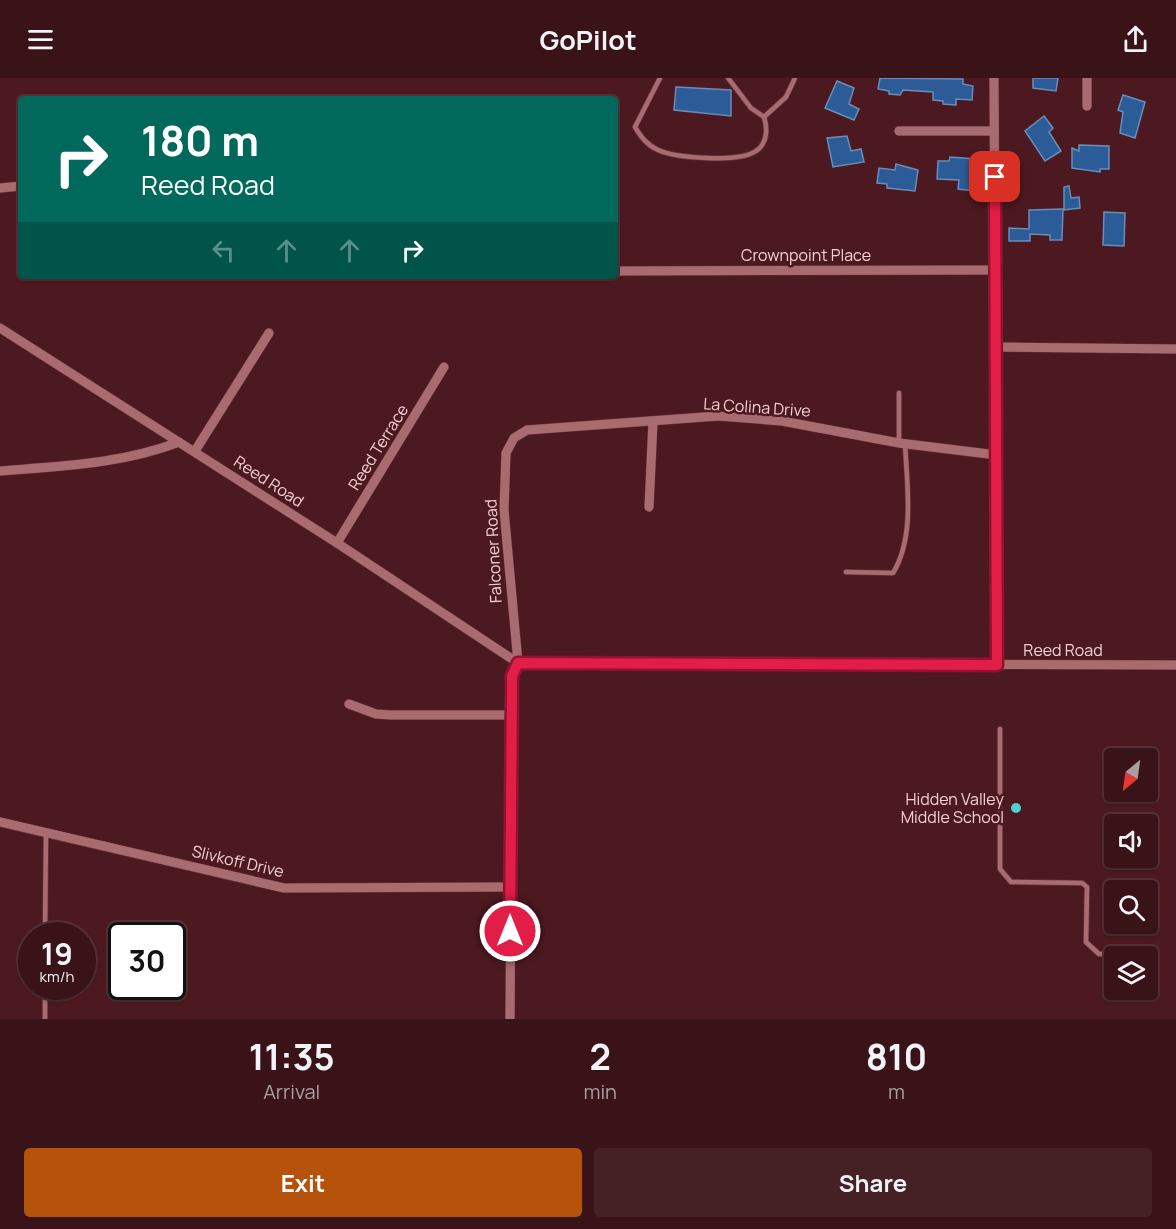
<!DOCTYPE html>
<style>
:root{--surface:#3a1318;--page:#452025;--text:#f1f3f6;--muted:#ab9ea2;--line:#543237;--accent:#b45309}
body{margin:0;font-family:Manrope,sans-serif;background:var(--page);color:var(--text);height:100vh;display:flex;flex-direction:column;font-size:22px;white-space:nowrap}
*{box-sizing:border-box;margin:0}
p{font-size:20px;color:var(--muted)}
.icon{flex:none;width:33px;height:33px;fill:none;stroke:currentColor;stroke-width:2;stroke-linecap:round;stroke-linejoin:round}
.map{position:relative;height:941px;overflow:hidden}
.panel{display:flex;flex-direction:column;background:var(--surface);flex:1}
.panel>*{flex:none}
.hud{position:absolute;left:18px;top:18px;width:600px;height:183px;border-radius:6px;box-shadow:0 2px 4px #0004,0 0 0 2px var(--line);background:#00695c;color:#fff;overflow:hidden}
.needle{width:39px;rotate:209deg}
.buttons{position:absolute;left:1104px;top:670px;display:grid;gap:12px}
.buttons a{display:grid;place-items:center;width:54px;height:54px;border-radius:6px;background:var(--surface);box-shadow:0 2px 4px #0004,0 0 0 2px var(--line);font-size:30px}
.speed{position:absolute;left:18px;top:844px;display:flex;gap:12px;font-size:30px;font-weight:700;text-align:center}
.speed>*{display:grid;place-content:center;width:78px;height:78px;border-radius:50%;background:var(--surface);box-shadow:0 2px 4px #0004,0 0 0 2px var(--line);line-height:1}
.speed small{font-size:15px;font-weight:400}
.speed .limit{border:3px solid #111;border-radius:9px;background:#fff;color:#111}
.pin{position:absolute;display:grid;place-items:center;width:51px;height:51px;color:#fff;margin:-26px;border-radius:12px;box-shadow:0 3px 9px #0006}
.me{position:absolute;width:66px;margin:-33px;rotate:0deg;stroke-linejoin:round;filter:drop-shadow(0 0 4px #0008)}
.turn{display:flex;align-items:center;gap:21px;height:126px;padding:0 24px;font-size:27px}
.turn .icon{width:78px;height:78px;stroke-width:2.5}
.turn b{display:block;font-size:42px;line-height:51px}
.lanes{display:flex;align-items:center;height:57px;padding:0 24px;background:#0003;justify-content:center;gap:30px;direction:ltr}
.lanes .off{opacity:.35}
.eta{display:flex;justify-content:space-evenly;align-items:center;height:102px;text-align:center}
.eta b{font-size:36px;font-weight:700;line-height:42px}
.button{display:flex;gap:12px;margin-top:auto;padding:12px 24px}
.button a{flex:1;height:69px;border-radius:6px;background:var(--accent);color:#fff;font-size:24px;font-weight:700;line-height:69px;text-align:center}
.button a+a{background:var(--page);color:var(--text)}
header{display:flex;justify-content:space-between;align-items:center;height:78px;padding:0 24px;background:var(--surface);font-size:27px;font-weight:700}
.map>svg:first-child{display:block}
.building{fill:#2c5c98;stroke:#698cb8;stroke-width:1.5}
.lines{fill:none;stroke-linecap:round;stroke-linejoin:round}
.service-casing{stroke:#63363e;stroke-width:6}
.minor-casing{stroke:#63363e;stroke-width:10}
.service{stroke:#a86b70;stroke-width:4.5}
.minor{stroke:#a86b70;stroke-width:9}
.route-casing{stroke:#92132f;stroke-width:15}
.route{stroke:#e11d48;stroke-width:10}
.poi-dot{fill:#52cdcd;stroke:#4d1920;stroke-width:2}
.labels{text-anchor:middle;dominant-baseline:central;stroke-width:5;stroke-linejoin:round;paint-order:stroke}
.street-label{font-size:16px;fill:#f3d0d1;stroke:#4d1920}
.poi-label{font-size:16px;fill:#f3d0d1;stroke:#4d1920;text-anchor:end}
</style>
<header><svg class="icon" aria-label="menu" viewBox="0 0 24 24"><path d="M4 6h16M4 12h16M4 18h16"/></svg>GoPilot<svg class="icon" aria-label="share" viewBox="0 0 24 24"><path d="M12 15V3M7 8l5-5 5 5M5 13v7h14v-7"/></svg></header>
<div class="map">
<svg width="1176" height="941" viewBox="0 0 1176 941">
<rect width="100%" height="100%" fill="#4d1920"/>
<g class="building">
<path d="M880,0L963,1V6L973,8L972,22L956,21V27L943,26V23L933,22V14L903,12L900,17L889,16V13L878,11Z"/>
<path d="M1033,0H1058L1056,13L1033,10Z"/>
<path d="M837,3L854,10L849,26L859,31L854,42L825,30Z"/>
<path d="M676,9L731,12V38L674,32Z"/>
<path d="M1123,17L1145,24L1135,60L1120,55L1123,34L1118,32Z"/>
<path d="M1044,38L1053,50L1049,54L1061,73L1045,83L1025,53Z"/>
<path d="M847,58L851,73L861,71L864,84L833,89L827,60Z"/>
<path d="M1079,67L1109,68V91H1100V94L1072,90V70L1079,73Z"/>
<path d="M950,79L976,81L974,113L958,111L959,102L937,101L938,83H949Z"/>
<path d="M896,86L918,92L915,113L887,110V106L877,105L879,90L895,92Z"/>
<path d="M1069,108L1071,120L1079,119L1080,130L1064,132V109Z"/>
<path d="M1063,131L1062,162H1050V157L1030,156V163H1009V150L1029,151V132Z"/>
<path d="M1104,134L1125,135L1124,168L1103,167Z"/>
</g>
<g class="lines">
<defs>
<g id="service">
<path d="M660,0L635,49C641,59 647,67 658,72C676,80 739,85 756,73C767,66 768,51 764,39"/>
<path d="M728,0L751,30L764,39L786,19L795,0"/>
<path d="M899,365V315"/>
<path d="M846,494L893,495C915,459 907,407 905,366"/>
<path d="M1000,651V791L1011,804L1082,805L1087,809L1086,864L1099,876H1111"/>
<path d="M45,858L46,754"/>
<path d="M45,909V941"/>
</g>
<g id="minor">
<path d="M994,0L997,587"/>
<path d="M1087,28V0"/>
<path d="M899,53H994"/>
<path d="M0,110L21,108"/>
<path d="M615,193L996,192"/>
<path d="M0,250L337,465L518,585"/>
<path d="M996,269L1176,271"/>
<path d="M195,373L269,255"/>
<path d="M0,393C61,388 122,386 179,364"/>
<path d="M649,429L653,344"/>
<path d="M337,465L444,289"/>
<path d="M518,585L504,432L506,375L514,360L527,352L718,338L782,343L899,365L997,377"/>
<path d="M349,626L376,636L391,637H511"/>
<path d="M0,744L284,810L510,809"/>
<path d="M510,941L512,613V598L518,585L1176,587"/>
</g>
</defs>
<use href="#service" class="service-casing"/>
<use href="#minor" class="minor-casing"/>
<use href="#service" class="service"/>
<use href="#minor" class="minor"/>
</g>
<g class="lines">
<defs>
<path id="route" d="M510,853L512,613V598L518,585L997,587L995,99"/>
</defs>
<use href="#route" class="route-casing"/>
<use href="#route" class="route"/>
</g>
<circle class="poi-dot" cx="1016" cy="730" r="6"/>
<g class="labels">
<g class="street-label">
<text x="806" y="177">Crownpoint Place</text>
<text transform="translate(757 329) rotate(4)">La Colina Drive</text>
<text transform="translate(378 369) rotate(-58)">Reed Terrace</text>
<text transform="translate(269 403) rotate(33)">Reed Road</text>
<text transform="translate(493 473) rotate(-93)">Falconer Road</text>
<text x="1063" y="572">Reed Road</text>
<text transform="translate(238 783) rotate(13)">Slivkoff Drive</text>
</g>
<g class="poi-label">
<text x="1004" y="721">Hidden Valley<tspan x="1004" dy="18">Middle School</tspan></text>
</g>
</g>
</svg>
<div class="buttons">
<a><svg class="needle" viewBox="-14 -14 28 28"><path d="M0-13l5 13h-10z" fill="#e53935"/><path d="M0 13l5-13h-10z" fill="#ab9ea2"/></svg></a>
<a><svg class="icon" aria-label="sound" viewBox="0 0 24 24"><path d="M4 9h4l5-4v14l-5-4H4zM17 9q2 3 0 6"/></svg></a>
<a><svg class="icon" aria-label="search" viewBox="0 0 24 24"><circle cx="10" cy="10" r="6"/><path d="M15 15l6 6"/></svg></a>
<a><svg class="icon" aria-label="layers" viewBox="0 0 24 24"><path d="M12 4l9 5-9 5-9-5zM3 14l9 5 9-5"/></svg></a>
</div>
<div class="speed"><div>19<small>km/h</small></div><div class="limit">30</div></div>
<div class="pin" style="left:995px;top:99px;background:#d93025"><svg class="icon" aria-label="arrive" viewBox="0 0 24 24"><path d="M6 21V4h12l-3 4 3 4H6"/></svg></div>
<svg class="me" style="left:510px;top:853px" viewBox="-20 -20 40 40"><circle r="17" fill="#e11d48" stroke="#fff" stroke-width="3"/><path d="M0-11L8 9 0 5-8 9z" fill="#fff"/></svg>
<div class="hud">
<div class="turn"><svg class="icon" aria-label="right" viewBox="0 0 24 24"><path d="M7 20v-9h11M14 6l5 5-5 5"/></svg><div><b>180 m</b>Reed Road</div></div>
<div class="lanes"><svg class="icon off" aria-label="left" viewBox="0 0 24 24"><path d="M17 20v-9H6M10 6l-5 5 5 5"/></svg><svg class="icon off" aria-label="ahead" viewBox="0 0 24 24"><path d="M12 20V5M6 11l6-6 6 6"/></svg><svg class="icon off" aria-label="ahead" viewBox="0 0 24 24"><path d="M12 20V5M6 11l6-6 6 6"/></svg><svg class="icon" aria-label="right" viewBox="0 0 24 24"><path d="M7 20v-9h11M14 6l5 5-5 5"/></svg></div>
</div>
</div>
<section class="panel">
<div class="eta">
<div><b>11:35</b><p>Arrival</p></div>
<div><b>2</b><p>min</p></div>
<div><b>810</b><p>m</p></div>
</div>
<div class="button"><a>Exit</a><a>Share</a></div>
</section>
